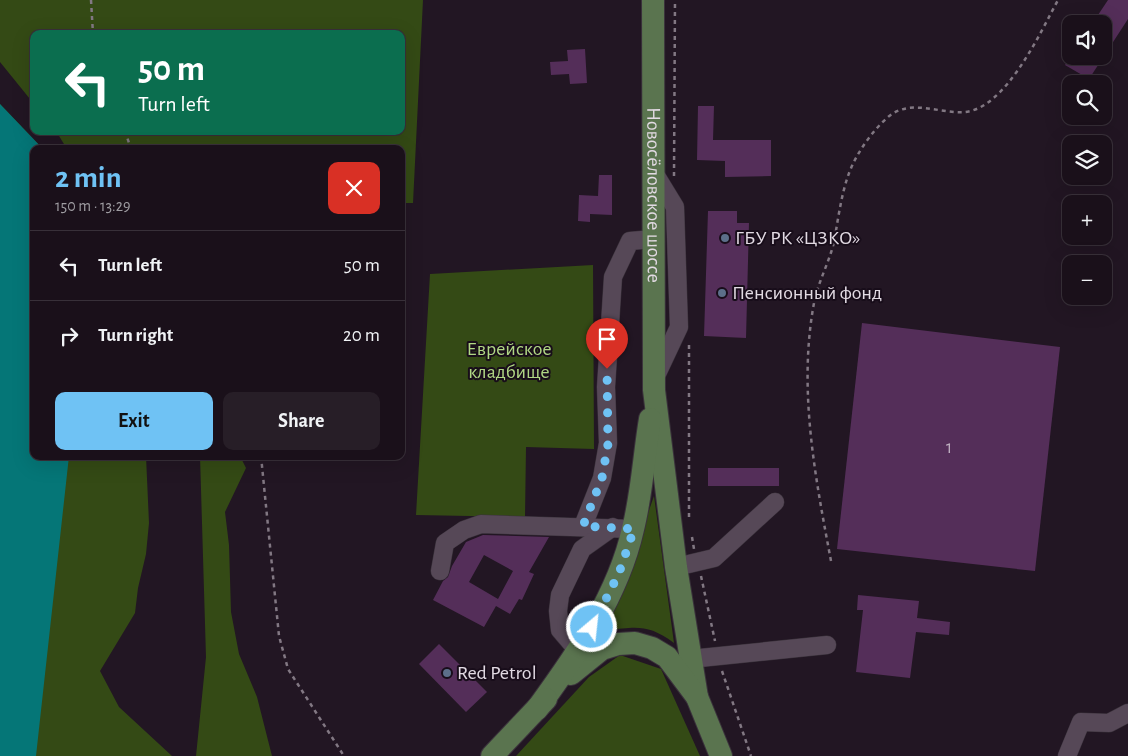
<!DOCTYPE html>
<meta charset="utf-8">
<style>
:root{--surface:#1a101a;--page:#271e27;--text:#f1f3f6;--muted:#9f9da2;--line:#383039;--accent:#6fc2f4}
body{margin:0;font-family:"Alegreya Sans",sans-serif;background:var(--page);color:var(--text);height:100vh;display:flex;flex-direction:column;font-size:19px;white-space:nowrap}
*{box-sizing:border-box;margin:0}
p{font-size:16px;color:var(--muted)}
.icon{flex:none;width:28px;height:28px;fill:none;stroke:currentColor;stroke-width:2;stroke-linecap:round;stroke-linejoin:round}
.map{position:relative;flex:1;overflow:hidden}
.panel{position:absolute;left:30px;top:145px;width:375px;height:315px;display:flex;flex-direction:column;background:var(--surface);border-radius:10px;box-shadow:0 5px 20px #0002,0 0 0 1px var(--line)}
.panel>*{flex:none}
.guide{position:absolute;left:30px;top:30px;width:375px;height:105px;border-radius:10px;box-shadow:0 5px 20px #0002,0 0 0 1px var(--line);background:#0b6e4f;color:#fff;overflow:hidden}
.fabs{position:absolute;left:1062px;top:15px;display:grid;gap:10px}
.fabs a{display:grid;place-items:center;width:50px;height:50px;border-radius:10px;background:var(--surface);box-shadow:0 5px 20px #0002,0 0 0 1px var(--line);font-size:25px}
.pin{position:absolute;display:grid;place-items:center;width:42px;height:42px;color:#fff;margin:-51px -21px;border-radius:50% 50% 50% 0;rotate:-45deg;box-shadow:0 0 5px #0007}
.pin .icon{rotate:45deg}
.me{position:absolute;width:55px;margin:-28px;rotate:28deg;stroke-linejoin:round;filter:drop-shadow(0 0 4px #0008)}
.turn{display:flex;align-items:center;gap:18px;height:105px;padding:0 25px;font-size:22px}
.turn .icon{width:65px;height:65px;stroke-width:2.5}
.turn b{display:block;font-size:35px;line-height:42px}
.round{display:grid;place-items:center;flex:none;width:52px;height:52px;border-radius:10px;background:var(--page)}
.overview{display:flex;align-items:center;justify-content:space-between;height:85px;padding:0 25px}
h1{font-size:30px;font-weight:700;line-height:38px;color:var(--accent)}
.primary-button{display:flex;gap:10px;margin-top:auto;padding:10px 25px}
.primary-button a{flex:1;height:58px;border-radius:10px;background:var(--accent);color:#111;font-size:20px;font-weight:700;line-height:58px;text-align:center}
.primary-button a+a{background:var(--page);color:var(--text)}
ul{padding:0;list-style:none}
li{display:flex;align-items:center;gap:15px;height:70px;padding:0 25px;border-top:1px solid var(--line)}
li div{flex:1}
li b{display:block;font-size:19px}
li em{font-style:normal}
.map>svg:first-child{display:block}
.green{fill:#344a15}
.water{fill:#057677}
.building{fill:#542e59;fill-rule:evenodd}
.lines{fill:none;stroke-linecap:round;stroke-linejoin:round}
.minor-casing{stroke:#3a323b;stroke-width:19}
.major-casing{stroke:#3a323b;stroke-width:24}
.path{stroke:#827883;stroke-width:2.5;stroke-dasharray:4 4;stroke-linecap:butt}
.minor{stroke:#564857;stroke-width:18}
.major{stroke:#5a744f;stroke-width:22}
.route{stroke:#6fc2f4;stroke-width:9;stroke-dasharray:0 16.2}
.service-dot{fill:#5c6f8a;stroke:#180d1a;stroke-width:2}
.labels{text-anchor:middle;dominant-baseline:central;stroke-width:4;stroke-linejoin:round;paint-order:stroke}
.number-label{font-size:18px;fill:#beafc0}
.street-label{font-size:20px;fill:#e2dae3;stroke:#180d1a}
.poi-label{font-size:20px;fill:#e2dae3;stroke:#180d1a;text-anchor:start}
.park-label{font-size:20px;fill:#b0d784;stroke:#180d1a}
</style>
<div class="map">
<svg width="1128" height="756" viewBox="0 0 1128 756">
<rect width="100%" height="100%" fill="#221623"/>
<g class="green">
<path d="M0,0H423L413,203H401V149H67L56,131H401V34H34V104L0,62Z"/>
<path d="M0,104L43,149H34V456H146L149,523L146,554L138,588L135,613L100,671L119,707L172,756H0Z"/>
<path d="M593,265L594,449L526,447L525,517L416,515L430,274Z"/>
<path d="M200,456H240L246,468L225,512L229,545L231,612L239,654L257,697L272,756H196L206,657Z"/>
<path d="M654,496L674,643C648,624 638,627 607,630Z"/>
<path d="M620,655L661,669L700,756H516L589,677Z"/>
</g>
<path class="water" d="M0,104L43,149H34V456H69L36,756H0Z"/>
<g class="building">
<path d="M1108,0H1128V19L1104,56V24H1092Z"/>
<path d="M585,49L587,83L570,84L569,74L551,75L550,62L568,61L567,50Z"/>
<path d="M1071,56H1104L1089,79L1065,65Z"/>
<path d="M698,106H714L713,140H771V176L725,177V161L697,160Z"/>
<path d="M599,175H612V215L590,214V222L578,221L579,195L598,196Z"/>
<path d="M708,211H737V223H749L746,338L704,336Z"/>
<path d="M862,323L1060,347L1035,571L837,549Z"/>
<rect x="708" y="468" width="71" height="18"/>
<path d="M483,535L549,537L529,572L534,574L522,600L519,599L510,614L496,606L484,627L433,600L443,581L448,577L452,566L466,542ZM484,555L513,571L498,599L469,582Z"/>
<path d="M858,595L919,601L917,618L950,622L949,635L916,632L910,678L856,672L863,610H857Z"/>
<path d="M439,644L487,692L466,712L419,664Z"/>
</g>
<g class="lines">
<defs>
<g id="minor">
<path d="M653,171L675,207L679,327L655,378"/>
<path d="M583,526L602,478L608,443L606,387L613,277L630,241L653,239"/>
<path d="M676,567L714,558L775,502"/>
<path d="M440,571L445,543L464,530L481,524L633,529"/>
<path d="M578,651L560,630L558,611L560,595L582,549L613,527"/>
<path d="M690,659L827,645"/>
<path d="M1067,756L1081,722L1109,723L1128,713"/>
</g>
<g id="major">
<path id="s1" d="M653,0L654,390L676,567L697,697"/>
<path d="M571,674L602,649L618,644L635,643L652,648L667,657L697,697L721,756"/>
<path d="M537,709C577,654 618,596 633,529C642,493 644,455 650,419"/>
<path d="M492,756L546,699"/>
</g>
</defs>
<use href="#minor" class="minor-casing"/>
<use href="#major" class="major-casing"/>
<g class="path">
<path d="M91,0L93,34"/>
<path d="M125,131L131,149"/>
<path d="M674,176L675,0"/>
<path d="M261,456L279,636L288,669L344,756"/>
<path d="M689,517V342"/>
<path d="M692,537L694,549"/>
<path d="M831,561C815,476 798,389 814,303C818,282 829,263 834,242C838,220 841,196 848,176C855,155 872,131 888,117C910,98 939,114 965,112C1006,108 1040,33 1058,0"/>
<path d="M701,576L715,641"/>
<path d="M722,671L751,756"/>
</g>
<use href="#minor" class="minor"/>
<use href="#major" class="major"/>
</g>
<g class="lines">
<path class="route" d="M592,627L619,573L634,529L583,526L602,478L608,444L607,369"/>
</g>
<g class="service-dot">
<circle cx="725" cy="238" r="5"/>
<circle cx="722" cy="293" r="5"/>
<circle cx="447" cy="673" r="5"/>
</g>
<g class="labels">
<g class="number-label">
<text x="949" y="448">1</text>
</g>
<g class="street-label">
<text stroke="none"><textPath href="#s1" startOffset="195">Новосёловское шоссе</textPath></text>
</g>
<g class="poi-label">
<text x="735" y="238">ГБУ РК «ЦЗКО»</text>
<text x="732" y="293">Пенсионный фонд</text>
<text x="457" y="673">Red Petrol</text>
</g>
<g class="park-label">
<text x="509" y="349">Еврейское<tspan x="509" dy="23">кладбище</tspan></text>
</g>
</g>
</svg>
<div class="fabs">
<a><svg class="icon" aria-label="sound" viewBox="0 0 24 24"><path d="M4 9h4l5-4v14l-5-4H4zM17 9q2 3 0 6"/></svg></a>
<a><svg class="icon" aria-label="search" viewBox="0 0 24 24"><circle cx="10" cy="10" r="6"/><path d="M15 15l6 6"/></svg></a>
<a><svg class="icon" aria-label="layers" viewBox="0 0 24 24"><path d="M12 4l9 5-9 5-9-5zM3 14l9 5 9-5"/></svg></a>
<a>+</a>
<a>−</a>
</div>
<div class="pin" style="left:607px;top:369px;background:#d93025"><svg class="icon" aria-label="arrive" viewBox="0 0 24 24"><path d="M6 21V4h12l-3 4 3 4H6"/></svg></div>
<svg class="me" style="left:592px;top:627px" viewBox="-20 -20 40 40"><circle r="17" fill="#6fc2f4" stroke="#fff" stroke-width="3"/><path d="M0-11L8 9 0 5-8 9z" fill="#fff"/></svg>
<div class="guide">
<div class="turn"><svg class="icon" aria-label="left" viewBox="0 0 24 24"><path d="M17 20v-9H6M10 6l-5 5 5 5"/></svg><div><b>50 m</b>Turn left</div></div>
</div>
<section class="panel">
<div class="overview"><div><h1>2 min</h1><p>150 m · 13:29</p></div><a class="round" style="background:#d93025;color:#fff"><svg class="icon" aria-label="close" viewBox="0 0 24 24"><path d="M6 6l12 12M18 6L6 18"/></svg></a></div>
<ul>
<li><svg class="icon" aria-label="left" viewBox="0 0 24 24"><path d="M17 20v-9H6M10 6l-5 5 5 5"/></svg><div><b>Turn left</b></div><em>50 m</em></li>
<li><svg class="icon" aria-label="right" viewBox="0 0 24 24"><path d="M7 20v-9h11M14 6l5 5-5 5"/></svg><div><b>Turn right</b></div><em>20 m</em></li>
</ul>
<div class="primary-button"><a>Exit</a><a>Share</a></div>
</section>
</div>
